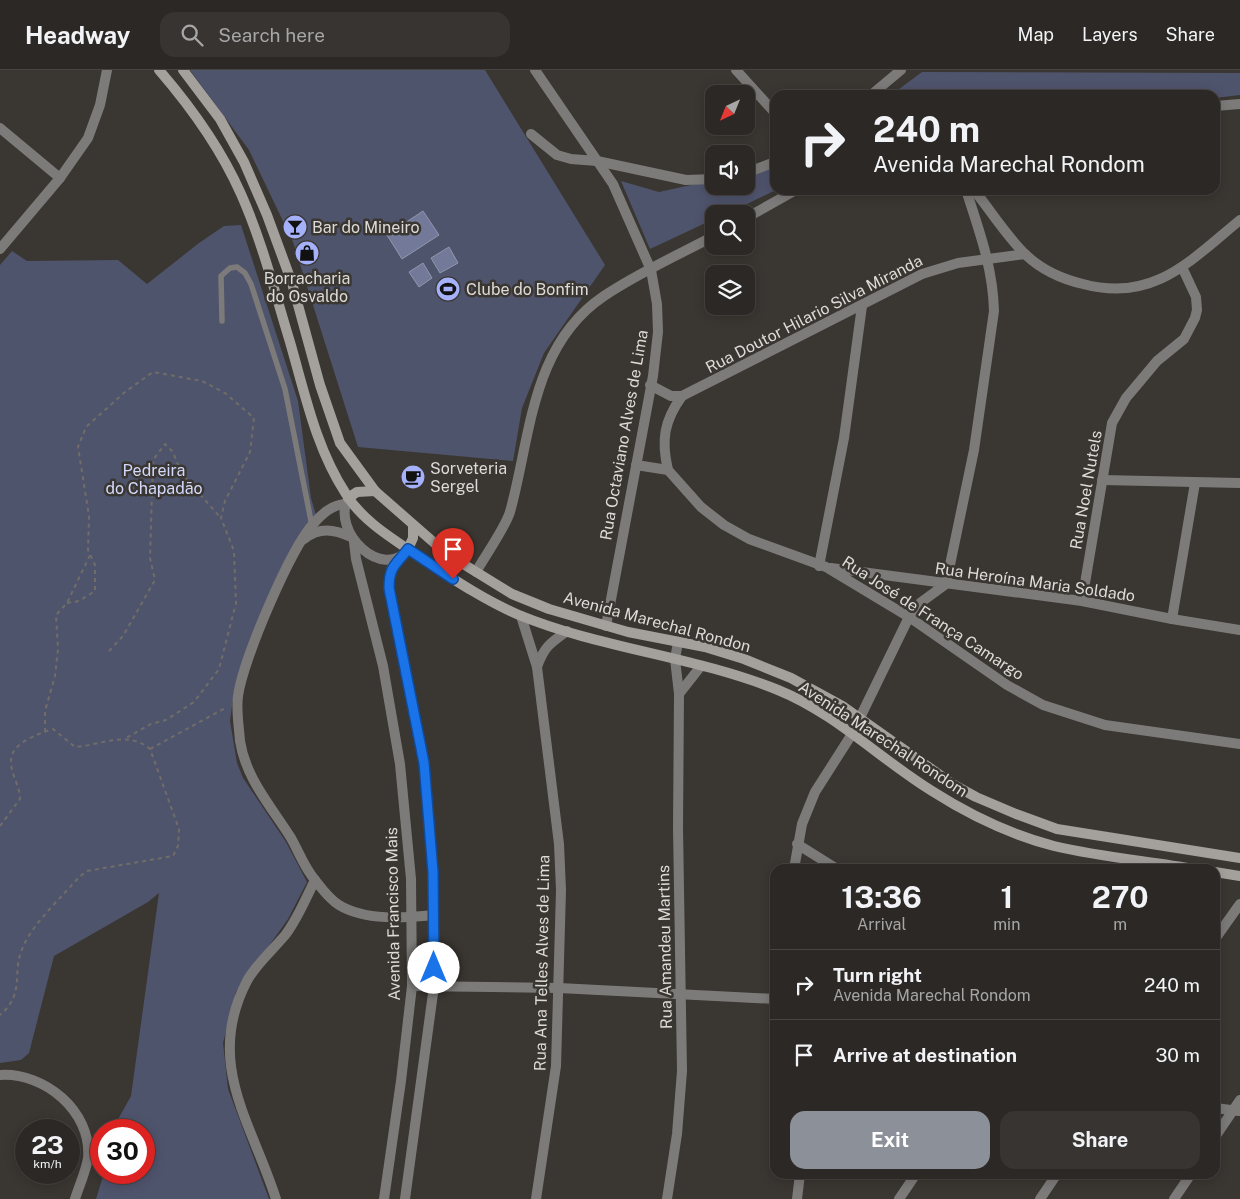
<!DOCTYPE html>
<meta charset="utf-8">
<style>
:root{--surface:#2c2825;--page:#383432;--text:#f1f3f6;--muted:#a6a6a7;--line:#484442;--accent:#8c9099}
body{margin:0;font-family:"Public Sans",sans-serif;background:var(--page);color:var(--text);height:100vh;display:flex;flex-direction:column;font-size:19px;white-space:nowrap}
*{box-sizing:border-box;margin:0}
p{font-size:16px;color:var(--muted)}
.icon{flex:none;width:28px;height:28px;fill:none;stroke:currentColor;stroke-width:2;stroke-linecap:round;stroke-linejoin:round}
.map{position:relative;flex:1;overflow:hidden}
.panel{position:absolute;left:770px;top:794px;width:450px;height:315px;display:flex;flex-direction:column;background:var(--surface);border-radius:15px;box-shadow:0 2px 12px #0003,0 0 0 1px var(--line)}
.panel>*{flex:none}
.top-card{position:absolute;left:770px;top:20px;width:450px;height:105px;border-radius:15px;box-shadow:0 2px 12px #0003,0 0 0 1px var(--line);background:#2c2825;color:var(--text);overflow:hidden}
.needle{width:32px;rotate:223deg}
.controls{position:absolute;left:705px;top:15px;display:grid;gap:10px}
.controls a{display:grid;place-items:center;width:50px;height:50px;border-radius:10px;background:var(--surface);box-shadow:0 2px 12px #0003,0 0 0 1px var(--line);font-size:25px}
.speed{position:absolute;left:15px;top:1049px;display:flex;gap:10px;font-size:25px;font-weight:700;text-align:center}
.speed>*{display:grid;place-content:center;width:65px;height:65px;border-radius:50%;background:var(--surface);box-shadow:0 2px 12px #0003,0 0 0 1px var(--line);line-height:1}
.speed small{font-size:12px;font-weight:400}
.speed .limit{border:8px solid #d22;background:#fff;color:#111}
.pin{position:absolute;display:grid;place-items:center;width:42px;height:42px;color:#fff;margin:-51px -21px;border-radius:50% 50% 50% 0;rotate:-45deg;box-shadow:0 0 5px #0007}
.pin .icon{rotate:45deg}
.me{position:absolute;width:55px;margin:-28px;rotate:0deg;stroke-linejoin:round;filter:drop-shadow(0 0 4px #0008)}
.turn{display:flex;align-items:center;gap:18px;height:105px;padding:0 20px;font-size:22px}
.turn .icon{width:65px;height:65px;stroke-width:2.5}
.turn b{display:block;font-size:35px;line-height:42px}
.eta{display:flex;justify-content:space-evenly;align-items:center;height:85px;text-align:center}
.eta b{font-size:30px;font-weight:700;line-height:35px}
.button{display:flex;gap:10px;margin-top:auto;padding:10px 20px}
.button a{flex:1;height:58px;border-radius:15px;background:var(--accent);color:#fff;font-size:20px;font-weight:700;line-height:58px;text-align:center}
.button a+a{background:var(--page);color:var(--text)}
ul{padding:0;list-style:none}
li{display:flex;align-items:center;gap:15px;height:70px;padding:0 20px;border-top:1px solid var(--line)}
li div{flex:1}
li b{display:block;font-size:19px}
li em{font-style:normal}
header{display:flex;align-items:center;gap:30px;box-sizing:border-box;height:70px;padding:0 25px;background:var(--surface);border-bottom:1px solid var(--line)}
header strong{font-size:24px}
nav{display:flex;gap:28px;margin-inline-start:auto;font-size:18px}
.search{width:350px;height:45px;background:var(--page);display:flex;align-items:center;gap:12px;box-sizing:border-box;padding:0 18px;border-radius:15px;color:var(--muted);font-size:19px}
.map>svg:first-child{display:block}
.green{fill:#4f546d}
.water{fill:#737999;stroke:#9396ac}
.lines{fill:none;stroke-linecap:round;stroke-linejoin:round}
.path{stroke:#706d68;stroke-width:2;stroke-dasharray:4 4;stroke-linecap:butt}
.service{stroke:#7d7b79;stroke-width:5.5}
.minor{stroke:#7d7b79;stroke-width:10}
.secondary{stroke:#a4a19d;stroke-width:10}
.route-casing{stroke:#114b97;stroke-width:12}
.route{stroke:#1a73e8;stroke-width:9}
.labels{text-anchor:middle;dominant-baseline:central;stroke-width:5;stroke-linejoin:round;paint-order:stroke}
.poi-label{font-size:16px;fill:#dddbd7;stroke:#3a3631;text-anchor:start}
.street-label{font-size:16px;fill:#dddbd7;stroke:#3a3631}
.park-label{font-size:16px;fill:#d3d9fc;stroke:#3a3631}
</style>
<header>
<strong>Headway</strong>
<div class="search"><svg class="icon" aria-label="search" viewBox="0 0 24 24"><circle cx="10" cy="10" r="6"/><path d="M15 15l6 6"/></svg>Search here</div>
<nav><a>Map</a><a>Layers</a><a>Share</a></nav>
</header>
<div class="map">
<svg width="1240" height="1129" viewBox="0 0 1240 1129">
<rect width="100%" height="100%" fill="#3a3631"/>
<g class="green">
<path d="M190,0H485L605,195L544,283L522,338L513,391L358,377L293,172L249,80Z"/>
<path d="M922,2L1240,3V25L1215,28V25H891Z"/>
<path d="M775,97L776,120L726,144H714V149L650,179L621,111L659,122L714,110V116H746V103Z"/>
<path d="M241,155L298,331L311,428L316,445L247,588L234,621L230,651L237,693L243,708L286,772L307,812L288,849L236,922L223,973L228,1019L269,1129H96L104,1103L144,1102V1060H112L131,1026L159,823L148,832L54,886L29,983L21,990L0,993V195L12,181L27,191L118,190L147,214L199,173L224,156Z"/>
</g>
<g class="water">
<path d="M423,141L439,165L402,189L387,165Z"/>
<path d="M449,177L458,193L440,203L431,188Z"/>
<path d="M423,193L432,208L419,217L409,202Z"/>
</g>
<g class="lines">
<g class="path">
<path d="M67,533L79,531L95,521V495L88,480L89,446L78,377L86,357L125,322L153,302L202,311L225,323L254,348L250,382L225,431L221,448L234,481L236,533L219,599L194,632L166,650L151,654L126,668"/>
<path d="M109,581L123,566L155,510L150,488L153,390L165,374L173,382L181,403L221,448"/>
<path d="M45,662V641L55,606L58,579L56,545L67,533L90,485"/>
<path d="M150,679L227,637"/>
<path d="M0,756L20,729C20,716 10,703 11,690C11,673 40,663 53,659L75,677C101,675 128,660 150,679L179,759L178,776L173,786L87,801L79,807C62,827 33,853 23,877C11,902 26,923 0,945"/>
</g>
<path class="service" d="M222,251L221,206L230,198L237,197L245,203L251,214L285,319L312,456"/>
<g class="minor">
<path d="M535,0L613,114L651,200L657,234L658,262L653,306L606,556"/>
<path d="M736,0L775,43"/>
<path d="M871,25L901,0"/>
<path d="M1215,36L1240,34"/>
<path d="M0,58L60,108"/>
<path d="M531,64L557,85L571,89L597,91L686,110L714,109"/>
<path d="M746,103L775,92"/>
<path d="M974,120C991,141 1007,167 1026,185C1042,200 1062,209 1083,214C1153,233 1190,191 1240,150"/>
<path d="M746,148L796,120"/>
<path d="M0,179L60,108L88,68L100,35L107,0"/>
<path d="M650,315L671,326H682L922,204L958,193L1025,184"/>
<path d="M636,395L668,400L701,437L724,455L749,469L826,497L909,547L1007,615L1043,635L1105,655L1240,674"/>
<path d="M668,400C661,370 664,351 682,326"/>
<path d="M1102,410L1240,413"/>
<path d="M348,429C331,462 383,512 408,479"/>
<path d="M304,469C319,457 334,459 351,467"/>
<path d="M354,472L356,489L383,596L400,694L411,809L412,916L401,1011L384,1129"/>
<path d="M397,488L391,500L389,518L424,693L433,802L434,916L405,1129"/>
<path d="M819,496L844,368L862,236"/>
<path d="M831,498L1082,531L1172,549L1240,560"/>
<path d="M476,502C485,486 505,458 510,442C531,366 531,275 604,226C638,203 678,185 714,166"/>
<path d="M1082,531L1112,353L1126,328L1157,291L1184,269L1195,248L1197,240L1196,227L1182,197"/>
<path d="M521,546L537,597L559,774L561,820L556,996L536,1129"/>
<path d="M1172,549L1195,413"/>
<path d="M537,597C544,577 550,573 567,561"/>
<path d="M679,624L701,596"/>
<path d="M797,774L837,799"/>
<path d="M794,799L802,754L815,722L852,664L909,547L920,533L946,514L974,380L994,241C993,198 979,160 966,120"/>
<path d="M315,810C322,819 329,829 339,835C365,851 405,848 434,845"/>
<path d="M1215,869L1240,834"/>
<path d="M412,916L559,918L775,929"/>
<path d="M0,1005C44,1002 92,1041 88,1088C86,1101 79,1116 75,1129"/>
<path d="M1215,1038L1239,1041"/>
<path d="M1215,1067L1240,1030"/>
<path d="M276,1129C252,1053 204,993 247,911C256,894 274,879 286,864C298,848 306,828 315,810C304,797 299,782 291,768C271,736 246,709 240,671C239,657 236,640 238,626C243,590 290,479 314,453C323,443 332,435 345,434"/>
<path d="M667,1129L677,1064L682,1001L678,758L679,624L675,589L678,572"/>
<path d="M797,1129L800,1104"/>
<path d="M899,1129L916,1104"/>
<path d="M1040,1129L1057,1104"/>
<path d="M1174,1129L1191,1104"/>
</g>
<g class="secondary">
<path d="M159,0C191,37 221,79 241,124C262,171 275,223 290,272C305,324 316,378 346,424C363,452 395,470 421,488C453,509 484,530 519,545C602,579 694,586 778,620C835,643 880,689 932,721C968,744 1012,765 1054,776C1100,787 1148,791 1194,799"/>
<path d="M183,0L220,49L244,92L267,145L292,213L320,315L340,373L375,421L447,484L512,524L549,539L628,562L705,577L744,589L791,608L844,637L954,715L976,727L1016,744L1057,759L1240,788"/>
<path d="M348,428L357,422L375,421"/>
<path d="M408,479L413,468V456"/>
<path d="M1215,802L1240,806"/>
</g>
</g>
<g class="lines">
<defs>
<path id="route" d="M434,898L433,802L424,693L389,518C389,496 396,495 408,479L453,509"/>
</defs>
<use href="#route" class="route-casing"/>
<use href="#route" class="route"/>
</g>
<defs>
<symbol id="bar-disc" viewBox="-11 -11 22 22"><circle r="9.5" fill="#a6b1fc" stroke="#3a3631"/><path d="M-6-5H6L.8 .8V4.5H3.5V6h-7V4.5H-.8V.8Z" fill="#111"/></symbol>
<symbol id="shop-disc" viewBox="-11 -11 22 22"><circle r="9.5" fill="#a6b1fc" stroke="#3a3631"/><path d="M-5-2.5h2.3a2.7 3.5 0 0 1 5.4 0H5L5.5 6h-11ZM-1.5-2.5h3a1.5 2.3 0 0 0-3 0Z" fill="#111"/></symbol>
<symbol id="stadium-disc" viewBox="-11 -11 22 22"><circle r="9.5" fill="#a6b1fc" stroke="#3a3631"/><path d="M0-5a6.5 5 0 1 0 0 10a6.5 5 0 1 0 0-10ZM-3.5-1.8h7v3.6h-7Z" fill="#111"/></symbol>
<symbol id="cafe-disc" viewBox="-11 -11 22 22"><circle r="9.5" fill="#a6b1fc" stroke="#3a3631"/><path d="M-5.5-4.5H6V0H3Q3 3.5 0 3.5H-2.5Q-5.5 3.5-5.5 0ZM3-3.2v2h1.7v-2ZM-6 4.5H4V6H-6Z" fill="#111"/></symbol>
</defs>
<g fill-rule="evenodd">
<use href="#bar-disc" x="281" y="143" width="28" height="28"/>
<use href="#shop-disc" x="293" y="169" width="28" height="28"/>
<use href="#stadium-disc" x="434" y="205" width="28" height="28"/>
<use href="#cafe-disc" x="399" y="393" width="28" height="28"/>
</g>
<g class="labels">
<g class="poi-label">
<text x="312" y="157">Bar do Mineiro</text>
<text x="307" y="208" text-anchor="middle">Borracharia<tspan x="307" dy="18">do Osvaldo</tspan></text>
<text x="466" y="219">Clube do Bonfim</text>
<text x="430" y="398">Sorveteria<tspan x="430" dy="18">Sergel</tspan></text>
</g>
<g class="street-label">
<text transform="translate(814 244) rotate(-27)">Rua Doutor Hilario Silva Miranda</text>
<text transform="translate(624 365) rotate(-80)">Rua Octaviano Alves de Lima</text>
<text transform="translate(1086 420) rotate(-80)">Rua Noel Nutels</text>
<text transform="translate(1035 512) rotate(8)">Rua Heroína Maria Soldado</text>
<text transform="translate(933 548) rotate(33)">Rua José de França Camargo</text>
<text transform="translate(657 552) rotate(15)">Avenida Marechal Rondon</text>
<text transform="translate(883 669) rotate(33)">Avenida Marechal Rondom</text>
<text transform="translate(393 844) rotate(-91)">Avenida Francisco Mais</text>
<text transform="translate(665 877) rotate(-91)">Rua Amandeu Martins</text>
<text transform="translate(542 893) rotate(-89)">Rua Ana Telles Alves de Lima</text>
</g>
<g class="park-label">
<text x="154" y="400">Pedreira<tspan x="154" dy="18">do Chapadão</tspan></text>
</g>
</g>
</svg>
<div class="controls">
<a><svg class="needle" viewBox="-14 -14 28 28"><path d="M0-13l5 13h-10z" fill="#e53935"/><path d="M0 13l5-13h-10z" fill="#a6a6a7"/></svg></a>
<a><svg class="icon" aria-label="sound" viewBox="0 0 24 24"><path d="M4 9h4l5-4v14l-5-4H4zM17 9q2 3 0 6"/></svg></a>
<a><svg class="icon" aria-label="search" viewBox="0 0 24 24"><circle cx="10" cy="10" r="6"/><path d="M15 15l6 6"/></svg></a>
<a><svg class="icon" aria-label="layers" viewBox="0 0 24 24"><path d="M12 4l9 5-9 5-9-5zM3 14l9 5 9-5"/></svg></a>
</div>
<div class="speed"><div>23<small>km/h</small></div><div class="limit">30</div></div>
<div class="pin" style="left:453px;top:509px;background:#d93025"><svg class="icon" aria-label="arrive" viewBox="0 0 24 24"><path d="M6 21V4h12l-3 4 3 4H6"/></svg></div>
<svg class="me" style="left:434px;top:898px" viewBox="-20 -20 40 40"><circle r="19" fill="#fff"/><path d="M0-13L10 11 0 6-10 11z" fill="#1a73e8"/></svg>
<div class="top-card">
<div class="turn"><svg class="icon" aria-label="right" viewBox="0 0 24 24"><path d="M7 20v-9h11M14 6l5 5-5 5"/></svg><div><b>240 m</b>Avenida Marechal Rondom</div></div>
</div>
<section class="panel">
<div class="eta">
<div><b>13:36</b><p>Arrival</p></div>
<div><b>1</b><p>min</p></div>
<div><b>270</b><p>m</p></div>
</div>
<ul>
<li><svg class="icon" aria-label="right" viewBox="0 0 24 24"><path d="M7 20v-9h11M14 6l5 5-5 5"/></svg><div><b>Turn right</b><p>Avenida Marechal Rondom</p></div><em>240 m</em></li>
<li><svg class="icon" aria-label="arrive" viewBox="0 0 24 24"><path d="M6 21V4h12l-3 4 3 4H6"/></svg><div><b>Arrive at destination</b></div><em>30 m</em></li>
</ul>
<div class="button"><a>Exit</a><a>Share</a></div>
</section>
</div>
